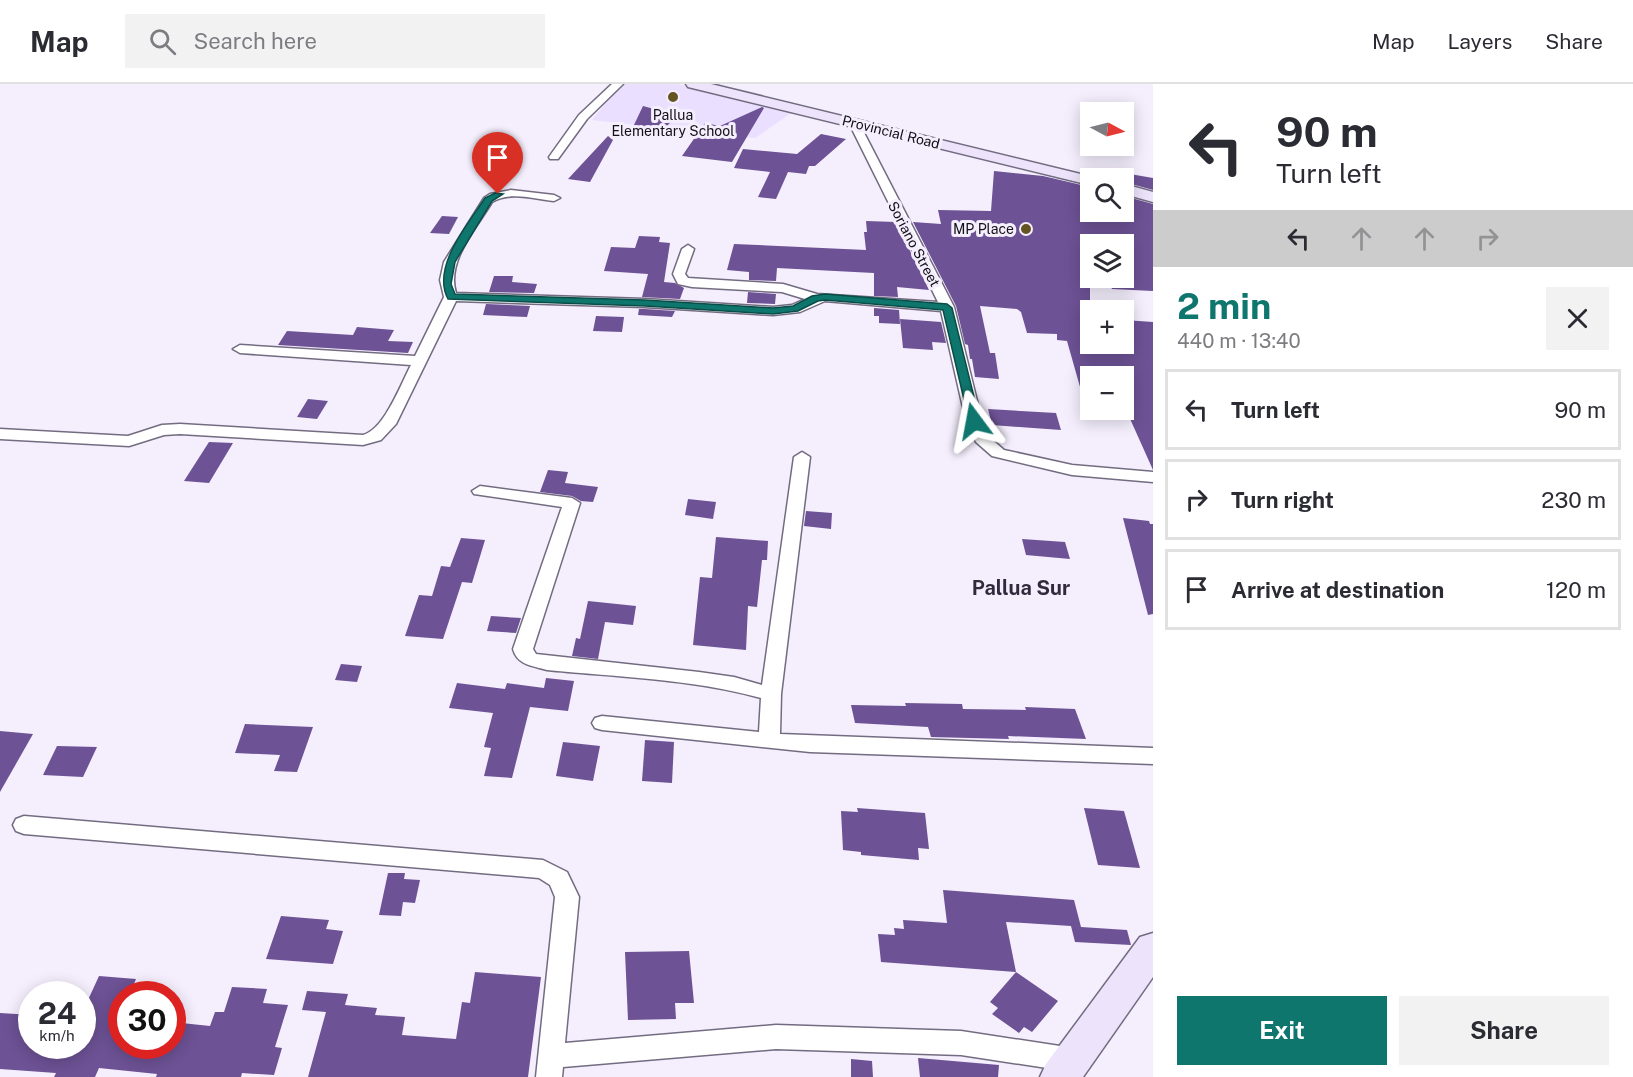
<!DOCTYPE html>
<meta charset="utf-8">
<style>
:root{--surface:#fff;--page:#f2f2f3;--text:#2b2b33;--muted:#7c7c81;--line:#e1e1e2;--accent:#0f766e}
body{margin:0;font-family:"Public Sans",sans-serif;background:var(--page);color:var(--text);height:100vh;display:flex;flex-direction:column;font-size:22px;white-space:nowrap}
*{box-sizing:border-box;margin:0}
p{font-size:20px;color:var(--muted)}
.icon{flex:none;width:33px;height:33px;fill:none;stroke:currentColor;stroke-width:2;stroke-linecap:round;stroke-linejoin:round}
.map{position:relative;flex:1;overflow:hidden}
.sheet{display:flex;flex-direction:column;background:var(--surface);width:480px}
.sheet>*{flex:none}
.guide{background:#fff;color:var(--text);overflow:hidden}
.needle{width:39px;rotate:97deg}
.fabs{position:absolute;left:1080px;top:18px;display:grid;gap:12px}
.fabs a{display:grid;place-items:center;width:54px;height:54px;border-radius:0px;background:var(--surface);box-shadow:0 3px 15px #0003;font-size:30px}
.speed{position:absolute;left:18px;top:897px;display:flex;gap:12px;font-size:30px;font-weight:700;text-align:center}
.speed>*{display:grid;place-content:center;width:78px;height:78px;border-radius:50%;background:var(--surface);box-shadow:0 3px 15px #0003;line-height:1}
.speed small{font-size:15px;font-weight:400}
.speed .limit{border:9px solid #d22;background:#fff;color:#111}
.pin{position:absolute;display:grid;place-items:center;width:51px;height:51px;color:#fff;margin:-62px -26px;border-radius:50% 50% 50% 0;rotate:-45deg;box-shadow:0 0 6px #0007}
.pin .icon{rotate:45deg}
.me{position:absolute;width:66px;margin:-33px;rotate:347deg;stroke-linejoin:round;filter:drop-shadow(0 0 4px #0008)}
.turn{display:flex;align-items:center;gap:21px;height:126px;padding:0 24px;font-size:27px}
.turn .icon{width:78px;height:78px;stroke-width:2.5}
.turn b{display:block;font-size:42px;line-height:51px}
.lanes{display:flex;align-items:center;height:57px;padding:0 24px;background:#0003;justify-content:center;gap:30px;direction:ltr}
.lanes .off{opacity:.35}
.round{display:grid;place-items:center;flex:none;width:63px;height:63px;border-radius:0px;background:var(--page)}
.head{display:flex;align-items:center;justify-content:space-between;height:102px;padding:0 24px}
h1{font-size:36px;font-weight:700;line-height:45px;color:var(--accent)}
.cta{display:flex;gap:12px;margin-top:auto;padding:12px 24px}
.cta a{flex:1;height:69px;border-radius:0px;background:var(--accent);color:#fff;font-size:24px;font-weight:700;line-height:69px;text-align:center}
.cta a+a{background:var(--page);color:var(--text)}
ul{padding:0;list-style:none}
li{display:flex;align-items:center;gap:18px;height:81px;margin:0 12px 9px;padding:0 12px;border:3px solid var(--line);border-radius:0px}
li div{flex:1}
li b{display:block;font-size:22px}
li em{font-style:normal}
header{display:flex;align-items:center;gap:36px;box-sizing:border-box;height:84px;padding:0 30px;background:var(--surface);border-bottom:2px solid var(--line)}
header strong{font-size:28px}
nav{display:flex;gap:33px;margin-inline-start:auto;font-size:21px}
.search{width:420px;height:54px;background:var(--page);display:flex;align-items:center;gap:15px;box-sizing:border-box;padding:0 21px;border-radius:0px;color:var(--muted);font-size:22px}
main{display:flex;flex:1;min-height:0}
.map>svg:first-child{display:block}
.built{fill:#eadffe}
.building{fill:#6d5295}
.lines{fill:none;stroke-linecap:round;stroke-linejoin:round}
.street-casing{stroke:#736c81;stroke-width:3}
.secondary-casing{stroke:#736c81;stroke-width:3}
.street{fill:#fff;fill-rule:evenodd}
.secondary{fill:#ede4fb;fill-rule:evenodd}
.route{fill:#0f766e;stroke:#0a4d48;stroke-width:1.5}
.poi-dot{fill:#645422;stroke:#f4eefd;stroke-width:2}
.labels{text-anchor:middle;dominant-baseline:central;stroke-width:6;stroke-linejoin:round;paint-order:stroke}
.far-poi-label{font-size:14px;fill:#131018;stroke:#f4eefd}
.far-street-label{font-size:14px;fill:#131018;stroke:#f4eefd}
.quarter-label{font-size:20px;font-weight:bold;fill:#302a3c;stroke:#f4eefd}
</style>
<header>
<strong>Map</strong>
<div class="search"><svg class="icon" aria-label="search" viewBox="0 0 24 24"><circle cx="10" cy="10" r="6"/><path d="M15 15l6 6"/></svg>Search here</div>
<nav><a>Map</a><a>Layers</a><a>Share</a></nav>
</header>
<main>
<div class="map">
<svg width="1153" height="993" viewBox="0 0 1153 993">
<rect width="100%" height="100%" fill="#f4eefd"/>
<path class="built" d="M621,0H677L794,27L755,54L592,36Z"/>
<g class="building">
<path d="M643,22L676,31L664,46L633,43Z"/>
<path d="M762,23L764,24L732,78L682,72L705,39L720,42Z"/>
<path d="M821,50L846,55L815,82H809L806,90L788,88L776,115L758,113L770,88L734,84L743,65L797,70Z"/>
<path d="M608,52L613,56L590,98L568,95Z"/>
<path d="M994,87L1043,92L1090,103V128H1124V112L1153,120V207L1112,205L1107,194H1124V160H1093L1090,154V260H1124V236L1153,238V386L1127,328H1124V292H1090V323L1086,324L1067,257L1057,256V250L1027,249L1021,228L1017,225L980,222L990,269H995L999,295L975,293L972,275H970L968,261L965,260L956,222L913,138L941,140L938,126L991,127Z"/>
<path d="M1124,89L1153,94V106L1124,98Z"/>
<path d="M442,132L458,133L449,150L430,149Z"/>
<path d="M866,137L896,138L929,206L897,203L898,213L874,212V189L777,184L776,197L749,196V188L727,186L734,160L866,166L864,148H867Z"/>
<path d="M639,152L660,153L659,158L670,159L664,198L675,199L684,204L680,215L642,213L648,190L604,187L611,163L635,164Z"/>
<path d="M494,192H513L512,198L537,200L534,209L489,208Z"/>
<path d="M748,208L776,210L775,220L747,219Z"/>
<path d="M486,220L530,222L527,233L483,231Z"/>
<path d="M874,224L899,226L900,240L879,239V232H874Z"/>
<path d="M639,225H645L675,227L672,233L638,231Z"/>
<path d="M596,232L624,233L622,248L593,247Z"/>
<path d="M900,235L941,238L946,259L932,258L933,266L903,264Z"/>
<path d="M357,243L394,246L388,257L413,258L408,269L278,261L287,247L353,251Z"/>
<path d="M308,315L328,317L317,335L297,333Z"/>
<path d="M988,325L1056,329L1061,346L992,341Z"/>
<path d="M209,358L233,359L209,399L184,397Z"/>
<path d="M548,386L568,388L565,399L598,403L593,418L581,417L572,412L540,408Z"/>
<path d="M688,415L716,418L713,435L685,431Z"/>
<path d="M806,427L832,429L831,445L804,442Z"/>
<path d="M1123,434L1149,437L1150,440H1153V530L1148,531Z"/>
<path d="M716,453L768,457L767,476H762L757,523L748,522L746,566L693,561L700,493L712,494Z"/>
<path d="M461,454L485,456L472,499L462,498L443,555L405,552L419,511L432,512L441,482L450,483Z"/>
<path d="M1022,455L1065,458L1070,475L1026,471Z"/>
<path d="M588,517L636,522L633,541L605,538L598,575L572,572L576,554L580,555Z"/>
<path d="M491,532L521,534L516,549L487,547Z"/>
<path d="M341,580L362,582L357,598L335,596Z"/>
<path d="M546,594L574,597L568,627L530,623L512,694L484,692L491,664L484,663L493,629L449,624L457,599L505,605L507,599L544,604Z"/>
<path d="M905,619L962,620L963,625L1026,626L1025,623L1075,625L1086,655L1008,652L1009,655L931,653L928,643L855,639L851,621L906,622Z"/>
<path d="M245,640L313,643L297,688L274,687L280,671L235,669Z"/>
<path d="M0,647L33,650L0,708Z"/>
<path d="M645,656L674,658L672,699L642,697Z"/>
<path d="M563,658L600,662L593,697L556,692Z"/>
<path d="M57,662L97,663L83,693L43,691Z"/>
<path d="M857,724L925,729L929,765L918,764L919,776L861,771V768L843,766L841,727L858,728Z"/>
<path d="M1084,724L1124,727L1140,784L1098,781Z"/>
<path d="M388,789H405L404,795L420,796L415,819L403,818L401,832L379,831Z"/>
<path d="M943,806L1074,816L1081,843L1127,846L1131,861L1075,858L1071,842L1006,838L1016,888L881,878L878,850L895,851L894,844L904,845L903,836L947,839Z"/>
<path d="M281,832L329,836L326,845L343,847L333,880L266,875Z"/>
<path d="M689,867L694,919H675L676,935L628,936L625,868Z"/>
<path d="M475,888L541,893L528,993H308L326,928L302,926L307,907L348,910L345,921L377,924L375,931L405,933L402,951L456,955L462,918L470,919Z"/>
<path d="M1016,888L1058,917L1032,948L1024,943L1019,949L992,930L998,924L990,918Z"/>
<path d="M99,892L136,895L130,910H122V962H172V938L210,942L215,928H224L232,903L267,905L263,919L288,921L275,963L282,964L274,991L242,989L241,993H156L157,990L99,984L95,993H54L56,989L0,985V929L32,931V962H82V929Z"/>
<path d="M918,974L999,981L998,993H920Z"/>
<path d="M851,975L872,977L873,993H851Z"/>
</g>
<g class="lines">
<defs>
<g id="street">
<path d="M612,0H623L587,35L558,75H550L549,73L579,31Z"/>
<path d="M854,36L859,39L954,223L982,337L989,353L1004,366L1072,381L1153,388V398L1072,391L992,372L976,358L966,337L941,227L825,217L800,228L773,231L645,223L456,217L396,340L381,356L363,361L180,350L164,351L129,362L0,355V345L128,352L162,341L180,340L363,351C384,346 401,300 411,281L240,269L233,265L240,261L415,272L444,213L440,196L444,178L484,114L490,110L511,106L554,111L560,114L554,117C534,115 510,107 492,118C476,145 446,177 456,209L645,215L773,223L792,221L805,215L782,208L692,203L678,200L673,190L682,165L688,161L694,165L685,190L688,194L783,200L817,210L938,218L849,39Z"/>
<path d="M802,368L810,373L781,610L780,650L1153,664V680L810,668L602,646L595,644L592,639L595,634L602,632L759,648L761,614C692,595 618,593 547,586C533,582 517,581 513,565L562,423L474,410L472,407L480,402L572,414L580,419L533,565L536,570L699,588L734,593L762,601L794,373Z"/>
<path d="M24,732L543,776L567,788L579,813L565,959L776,941L961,947L1073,964L1082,968L1086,976L1082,984L1073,988L961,971L776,965L563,983L562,993H536L555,813L550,801L539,794L24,750L16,747L13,741L16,735Z"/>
</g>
<g id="secondary">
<path d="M686,0H711L1097,94H1090V101L688,3Z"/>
<path d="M1124,100L1153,108V118L1124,110Z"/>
<path d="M1153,849V893L1083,993H1040L1046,980L1140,853Z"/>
</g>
</defs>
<use href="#street" class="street-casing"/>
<use href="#secondary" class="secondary-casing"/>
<use href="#street" class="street"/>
<use href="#secondary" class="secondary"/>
</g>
<path class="route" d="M495,109L503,110L492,117L455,178L451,200L455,210L645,216L773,224L793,222L812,212L825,210L947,220L952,224L980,337L974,340L969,337L943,226L825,216L818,217L798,227L773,230L645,222L448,215C431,183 468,140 485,114Z"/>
<g class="poi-dot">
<circle cx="673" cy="13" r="6"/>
<circle cx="1026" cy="145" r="6"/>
</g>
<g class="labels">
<g class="far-poi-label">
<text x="673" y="31">Pallua<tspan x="673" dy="16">Elementary School</tspan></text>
<text x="1014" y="145" text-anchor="end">MP Place</text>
</g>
<g class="far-street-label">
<text transform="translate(891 48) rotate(14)">Provincial Road</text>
<text transform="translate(914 160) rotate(62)">Soriano Street</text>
</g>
<g class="quarter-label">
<text x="1021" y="504">Pallua Sur</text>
</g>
</g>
</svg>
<div class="fabs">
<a><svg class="needle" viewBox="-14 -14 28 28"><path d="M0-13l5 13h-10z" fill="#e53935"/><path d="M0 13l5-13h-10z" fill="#7c7c81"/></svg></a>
<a><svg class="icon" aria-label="search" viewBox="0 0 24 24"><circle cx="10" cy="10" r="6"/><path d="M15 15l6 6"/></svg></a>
<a><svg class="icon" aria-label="layers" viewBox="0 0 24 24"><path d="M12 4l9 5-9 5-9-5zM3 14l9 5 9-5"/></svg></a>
<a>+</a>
<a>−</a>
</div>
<div class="speed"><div>24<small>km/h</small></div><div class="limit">30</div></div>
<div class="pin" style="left:498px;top:110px;background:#d93025"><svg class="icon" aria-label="arrive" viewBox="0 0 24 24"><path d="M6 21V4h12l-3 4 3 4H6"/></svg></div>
<svg class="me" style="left:974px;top:337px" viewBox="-20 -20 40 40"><path d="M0-17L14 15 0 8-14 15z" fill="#0f766e" stroke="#fff" stroke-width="4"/></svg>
</div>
<section class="sheet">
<div class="guide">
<div class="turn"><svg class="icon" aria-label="left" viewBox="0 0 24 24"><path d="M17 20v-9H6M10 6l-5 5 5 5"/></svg><div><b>90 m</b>Turn left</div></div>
<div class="lanes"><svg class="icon" aria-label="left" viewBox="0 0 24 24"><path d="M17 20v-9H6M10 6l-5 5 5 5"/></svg><svg class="icon off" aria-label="ahead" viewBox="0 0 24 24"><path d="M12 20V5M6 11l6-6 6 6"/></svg><svg class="icon off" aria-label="ahead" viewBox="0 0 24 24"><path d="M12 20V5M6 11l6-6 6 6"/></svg><svg class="icon off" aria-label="right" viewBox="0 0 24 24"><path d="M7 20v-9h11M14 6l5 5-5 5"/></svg></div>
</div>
<div class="head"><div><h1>2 min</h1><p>440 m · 13:40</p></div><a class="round"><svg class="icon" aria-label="close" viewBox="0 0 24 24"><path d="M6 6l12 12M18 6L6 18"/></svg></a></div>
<ul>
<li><svg class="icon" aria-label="left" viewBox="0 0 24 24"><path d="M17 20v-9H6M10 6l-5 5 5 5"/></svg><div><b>Turn left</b></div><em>90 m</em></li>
<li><svg class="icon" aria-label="right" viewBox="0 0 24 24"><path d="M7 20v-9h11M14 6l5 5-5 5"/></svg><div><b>Turn right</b></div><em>230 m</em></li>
<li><svg class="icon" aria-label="arrive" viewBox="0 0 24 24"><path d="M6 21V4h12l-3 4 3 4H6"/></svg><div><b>Arrive at destination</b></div><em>120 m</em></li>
</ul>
<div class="cta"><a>Exit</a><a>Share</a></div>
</section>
</main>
